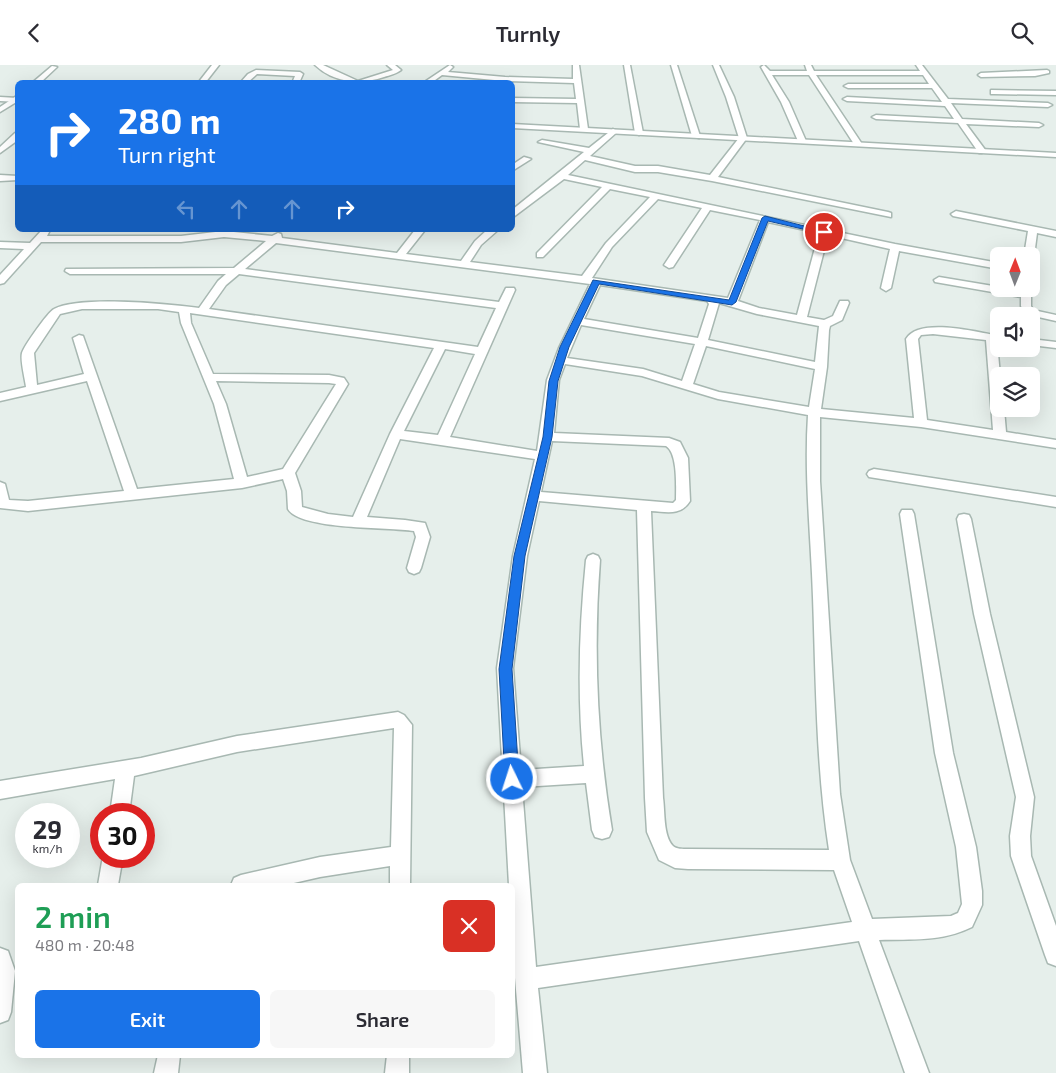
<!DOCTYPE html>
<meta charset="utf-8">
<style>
:root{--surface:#fff;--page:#f7f7f7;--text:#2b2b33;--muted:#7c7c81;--accent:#1a73e8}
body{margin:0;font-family:"Exo 2",sans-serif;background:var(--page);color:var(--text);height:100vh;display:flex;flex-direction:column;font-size:19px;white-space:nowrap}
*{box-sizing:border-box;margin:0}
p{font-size:16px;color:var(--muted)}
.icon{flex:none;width:28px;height:28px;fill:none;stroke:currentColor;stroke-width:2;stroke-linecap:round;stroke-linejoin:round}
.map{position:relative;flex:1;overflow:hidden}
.drawer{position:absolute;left:15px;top:818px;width:500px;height:175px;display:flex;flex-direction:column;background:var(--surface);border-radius:8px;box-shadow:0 5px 20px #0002}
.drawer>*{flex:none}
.banner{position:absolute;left:15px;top:15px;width:500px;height:152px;border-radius:8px;box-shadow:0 5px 20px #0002;background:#1a73e8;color:#fff;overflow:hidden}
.needle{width:32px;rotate:1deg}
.fabs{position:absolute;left:990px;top:182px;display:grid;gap:10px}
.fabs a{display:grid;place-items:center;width:50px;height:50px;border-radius:8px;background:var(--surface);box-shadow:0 5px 20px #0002;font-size:25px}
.speed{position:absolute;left:15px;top:738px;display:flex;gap:10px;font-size:25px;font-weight:700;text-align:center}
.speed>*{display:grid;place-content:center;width:65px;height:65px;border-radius:50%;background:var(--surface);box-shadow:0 5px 20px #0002;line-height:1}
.speed small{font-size:12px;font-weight:400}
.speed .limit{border:8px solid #d22;background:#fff;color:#111}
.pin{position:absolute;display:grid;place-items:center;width:42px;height:42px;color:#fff;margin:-21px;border:2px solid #fff;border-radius:50%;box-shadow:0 1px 5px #0007}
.me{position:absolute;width:55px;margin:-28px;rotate:356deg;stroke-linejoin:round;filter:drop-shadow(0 0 4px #0008)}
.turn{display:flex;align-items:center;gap:18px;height:105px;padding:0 20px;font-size:22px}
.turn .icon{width:65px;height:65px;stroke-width:2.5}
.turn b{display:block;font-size:35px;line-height:42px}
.lanes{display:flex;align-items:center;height:48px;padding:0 20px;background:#0003;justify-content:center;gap:25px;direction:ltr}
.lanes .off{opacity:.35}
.round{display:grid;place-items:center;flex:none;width:52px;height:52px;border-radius:8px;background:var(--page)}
.overview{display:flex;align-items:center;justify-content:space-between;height:85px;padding:0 20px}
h1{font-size:30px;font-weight:600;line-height:38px;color:#1e9e55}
.action{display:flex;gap:10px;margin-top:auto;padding:10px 20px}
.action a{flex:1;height:58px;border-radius:8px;background:var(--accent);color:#fff;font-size:20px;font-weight:600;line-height:58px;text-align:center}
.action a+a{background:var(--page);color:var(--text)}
header{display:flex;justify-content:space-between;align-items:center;height:65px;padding:0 20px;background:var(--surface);font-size:22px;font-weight:600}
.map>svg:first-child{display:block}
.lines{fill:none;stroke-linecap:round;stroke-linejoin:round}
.minor-casing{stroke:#a8b8b2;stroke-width:3}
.tertiary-casing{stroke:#a8b8b2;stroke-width:3}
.minor{fill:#fff;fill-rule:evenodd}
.tertiary{fill:#fff;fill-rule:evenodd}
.route{fill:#1a73e8;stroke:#114b97}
</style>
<header><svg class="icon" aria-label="back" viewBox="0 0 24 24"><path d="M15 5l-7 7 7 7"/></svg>Turnly<svg class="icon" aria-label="search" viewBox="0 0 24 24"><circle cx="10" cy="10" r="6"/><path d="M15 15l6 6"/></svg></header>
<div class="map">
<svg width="1056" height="1008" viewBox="0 0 1056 1008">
<rect width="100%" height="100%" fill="#e6efeb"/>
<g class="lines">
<defs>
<g id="minor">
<path d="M212,0H219L205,18H198Z"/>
<path d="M315,0H323L358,16L393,5L387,0H395L401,5C396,9 390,10 384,12C360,20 334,18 315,0Z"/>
<path d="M450,0L453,2L448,7L505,12L573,14V0H579L588,64L584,66L580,64L577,38L512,37V33L576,34L574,18L505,16L442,10L431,18H423Z"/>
<path d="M624,0H630L643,68L639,70L635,68Z"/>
<path d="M671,0H677L700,71L699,73L692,71Z"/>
<path d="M713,0H719L734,32L747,73L718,112L888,147L891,148V152L712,116L658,107H635L585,95L568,110L895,179L999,198V204L899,186L891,223L886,226L881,223L890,184L828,170L807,252L824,255L833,251L840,236H848L849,238L842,255L830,261L829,265L827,302L821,344L914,353L906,274C919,252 977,267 999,271V277H997L1000,311H999V344H1004L1006,367L1056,375V383L921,362L820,352V416L840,729L850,795L872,854L951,851L958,848L962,839L956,782L935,688L900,449L902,445H912L914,449L953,688L976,782L982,826V840L972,862C942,877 912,874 879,875L929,1008H905L859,876L538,923L547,1008H523L512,877V820H509L497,603L513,491L535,394L400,374L367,452L405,455L425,458L430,472L421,503L419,507L414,509L409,507L407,503L416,472L414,466C389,462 300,465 288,444L287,426L283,414L242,423L28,446L0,443V417L5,419L9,435L28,436L124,426L87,316L0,336V328L26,322C25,314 20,295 22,288C24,281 48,247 54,244C80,230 169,239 199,243L218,216L226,209H70L65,206L66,204L234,203L266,176L224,172L181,177H41L4,218L0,219V210L24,184L0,183V177L30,178L42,165H50L47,171H181L224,166L272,171L278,168L281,169L282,173L397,188L415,165H425L406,189L461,196L475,176L487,165H498L481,180L470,197L582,211L606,178L650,132L610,124L543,192H537V188L602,122L564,114L512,153V145L584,87L538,77L542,75L589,83L613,64L617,66L616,68L590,91L635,101H658L710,110L739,73L726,32ZM658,134L702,143L664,200L669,203L673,202L710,145L760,155L728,233L592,213L612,182ZM768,157L819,168L797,250L759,243L738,236ZM276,178L590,219L559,283L547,315L537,386L450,372L515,225L514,223H506L499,237L245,204ZM239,209L496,243L478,282L209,244L226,220ZM600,220L707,236L709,239L698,273L584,254ZM719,238L757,249L819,261L815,297L708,275ZM82,244H158L179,247L181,258L214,339L234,414L137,424L83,271L79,270L73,273L84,309L37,320L34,288L60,249ZM190,248L434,283L390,369L353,452L328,449L302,442L301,426L295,408L348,319L344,313L329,310L213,309L191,258ZM581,260L695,279L682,316L643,304L567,293ZM933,269L986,275L993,365L927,355L918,274L921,270ZM706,281L815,304L809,342L719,327L693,319ZM445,284L475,289L438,370L404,366ZM565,299L642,311L718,334L808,350C804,411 811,471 813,532C816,616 816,701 829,785L688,784C683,784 676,784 673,781C663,771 665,746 663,733L651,446C667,447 681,451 690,436L688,393L680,377L669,373L554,368L559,315ZM216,316L329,318L336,319L283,404L247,412L226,339ZM552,376L666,381C678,388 676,422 676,435L673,438L541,427ZM539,436L637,445L645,733L647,767L659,795L675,803L688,804L834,805L852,857L536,902L522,722L586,718L592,765L595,772L602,774L609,772L612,765C597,675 593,586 600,495L598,491L593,489L588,491L586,495C579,564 577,632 584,701L521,705L513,603L527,491Z"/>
<path d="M764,0L770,6H807L805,0H811L814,6H920L916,0H922L948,34L1048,38L1052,40L1048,42L951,38L962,54L1039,58L1043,60L1039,62L966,59L986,86L982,88H979L958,58L876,54L872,52L876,50L954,54L945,41L847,36L843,34L847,32L942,37L932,23H848L844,21L848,19H929L923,10H816L862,79L858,81L854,79L809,10H772L789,37L806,76L802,78L798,76L781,37L761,2Z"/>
<path d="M52,1L57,2L40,18H32Z"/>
<path d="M256,5L300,7L303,9L299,18H292L295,11L257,9L247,18H240L248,9Z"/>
<path d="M1047,5L1049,6V8L1035,11L981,12L978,10L981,8Z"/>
<path d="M991,25L1056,26V30L994,29H991Z"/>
<path d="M18,30V36L0,47V42Z"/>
<path d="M15,68H18V75L0,88V82Z"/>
<path d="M524,92L531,94L512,106V100Z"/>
<path d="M0,110L18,111V115L0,116Z"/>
<path d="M956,146L1056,166V172L1037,168L1034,191L1031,193V191H1024L1028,166L953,151L951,149Z"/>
<path d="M939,212L999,222V224L1022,226V224L1031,223V241L1033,245L1056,250V256L1025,249L1021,241V232L935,217L934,215Z"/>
<path d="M1031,274L1056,277V283L1031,280Z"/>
<path d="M874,404L1056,432V442L869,412L867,409L869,406Z"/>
<path d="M964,449L969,450L971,454L990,549L1034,732L1030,771L1031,791L1056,861V901L1048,898L1045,890L1011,791L1010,771L1016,732L974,549L957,454L959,450Z"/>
<path d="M398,647L404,650L412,660L410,820H390V801L320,812L285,820H231L234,813L241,810L320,792L391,782L394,663L237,687L134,711L129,749H110L115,714L0,734V716L141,693L237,671Z"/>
<path d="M103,791H123L118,820H98Z"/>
<path d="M0,883L8,886L15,906L11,947L8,955L0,958Z"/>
<path d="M158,990H180L178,1008H154Z"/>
<path d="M387,990H409V1008H385Z"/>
</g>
<g id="tertiary">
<path d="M0,32L18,33V37L0,36Z"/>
<path d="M512,59L1056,88V92L512,63Z"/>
</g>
</defs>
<use href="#minor" class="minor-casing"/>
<use href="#tertiary" class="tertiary-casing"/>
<use href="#minor" class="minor"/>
<use href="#tertiary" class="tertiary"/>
</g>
<path class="route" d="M765,151L828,167L824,169L768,156L736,237L732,240L599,219L569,282L558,316L552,372L525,491L512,604L519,714L517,718L512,720L507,718L505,714L499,604L514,491L543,372L549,316L560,282L593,215L729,235L762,153Z"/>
</svg>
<div class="fabs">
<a><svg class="needle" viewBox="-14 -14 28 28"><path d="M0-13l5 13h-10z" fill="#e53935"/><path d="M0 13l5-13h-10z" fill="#7c7c81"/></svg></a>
<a><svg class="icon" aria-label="sound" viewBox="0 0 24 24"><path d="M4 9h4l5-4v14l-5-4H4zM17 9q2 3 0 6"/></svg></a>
<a><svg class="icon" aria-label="layers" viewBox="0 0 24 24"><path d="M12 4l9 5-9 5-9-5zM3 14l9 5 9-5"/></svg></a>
</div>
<div class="speed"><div>29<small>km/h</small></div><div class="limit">30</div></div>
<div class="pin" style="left:824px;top:167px;background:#d93025"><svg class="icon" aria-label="arrive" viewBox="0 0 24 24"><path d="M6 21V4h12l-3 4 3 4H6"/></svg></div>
<svg class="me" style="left:512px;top:714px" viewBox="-20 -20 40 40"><circle r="17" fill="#1a73e8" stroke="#fff" stroke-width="3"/><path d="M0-11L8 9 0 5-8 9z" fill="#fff"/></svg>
<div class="banner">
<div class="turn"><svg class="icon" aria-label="right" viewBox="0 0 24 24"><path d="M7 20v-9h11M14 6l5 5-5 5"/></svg><div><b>280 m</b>Turn right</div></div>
<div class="lanes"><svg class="icon off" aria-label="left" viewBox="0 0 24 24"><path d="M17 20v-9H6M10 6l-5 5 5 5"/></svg><svg class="icon off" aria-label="ahead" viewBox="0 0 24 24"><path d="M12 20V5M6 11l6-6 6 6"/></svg><svg class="icon off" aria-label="ahead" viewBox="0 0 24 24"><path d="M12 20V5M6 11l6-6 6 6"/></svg><svg class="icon" aria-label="right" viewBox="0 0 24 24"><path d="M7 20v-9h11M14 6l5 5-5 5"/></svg></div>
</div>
<section class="drawer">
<div class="overview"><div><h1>2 min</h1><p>480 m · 20:48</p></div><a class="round" style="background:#d93025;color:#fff"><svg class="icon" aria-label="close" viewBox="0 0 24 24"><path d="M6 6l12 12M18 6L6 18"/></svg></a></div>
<div class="action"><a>Exit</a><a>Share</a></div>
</section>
</div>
